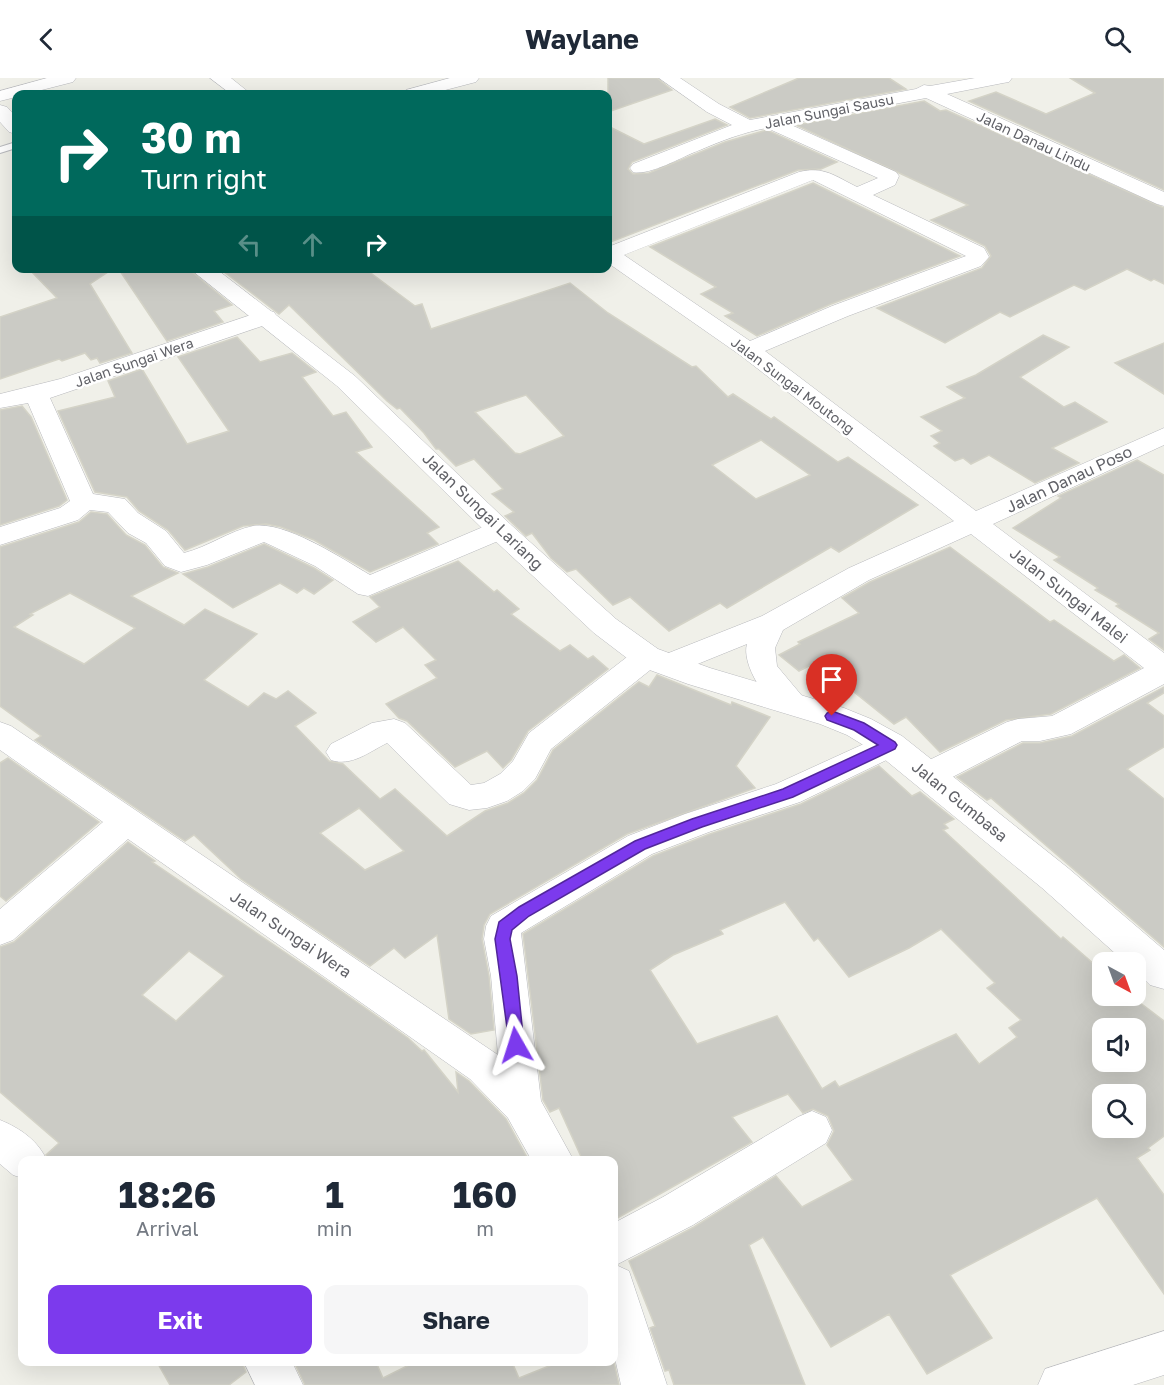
<!DOCTYPE html>
<style>
:root{--surface:#fff;--page:#f6f6f7;--text:#1f2937;--muted:#747a83;--accent:#7c3aed}
body{margin:0;font-family:"Golos Text",sans-serif;background:var(--page);color:var(--text);height:100vh;display:flex;flex-direction:column;font-size:22px;white-space:nowrap}
*{box-sizing:border-box;margin:0}
p{font-size:20px;color:var(--muted)}
.icon{flex:none;width:33px;height:33px;fill:none;stroke:currentColor;stroke-width:2;stroke-linecap:round;stroke-linejoin:round}
.map{position:relative;flex:1;overflow:hidden}
.panel{position:absolute;left:18px;top:1078px;width:600px;height:210px;display:flex;flex-direction:column;background:var(--surface);border-radius:12px;box-shadow:0 6px 24px #0002}
.panel>*{flex:none}
.banner{position:absolute;left:12px;top:12px;width:600px;height:183px;border-radius:12px;box-shadow:0 6px 24px #0002;background:#00695c;color:#fff;overflow:hidden}
.needle{width:39px;rotate:139deg}
.tools{position:absolute;left:1092px;top:874px;display:grid;gap:12px}
.tools a{display:grid;place-items:center;width:54px;height:54px;border-radius:12px;background:var(--surface);box-shadow:0 6px 24px #0002;font-size:30px}
.pin{position:absolute;display:grid;place-items:center;width:51px;height:51px;color:#fff;margin:-62px -26px;border-radius:50% 50% 50% 0;rotate:-45deg;box-shadow:0 0 6px #0007}
.pin .icon{rotate:45deg}
.me{position:absolute;width:66px;margin:-33px;rotate:354deg;stroke-linejoin:round;filter:drop-shadow(0 0 4px #0008)}
.turn{display:flex;align-items:center;gap:21px;height:126px;padding:0 30px;font-size:27px}
.turn .icon{width:78px;height:78px;stroke-width:2.5}
.turn b{display:block;font-size:42px;line-height:51px}
.lanes{display:flex;align-items:center;height:57px;padding:0 30px;background:#0003;justify-content:center;gap:30px;direction:ltr}
.lanes .off{opacity:.35}
.eta{display:flex;justify-content:space-evenly;align-items:center;height:102px;text-align:center}
.eta b{font-size:36px;font-weight:700;line-height:42px}
.primary-button{display:flex;gap:12px;margin-top:auto;padding:12px 30px}
.primary-button a{flex:1;height:69px;border-radius:12px;background:var(--accent);color:#fff;font-size:24px;font-weight:700;line-height:69px;text-align:center}
.primary-button a+a{background:var(--page);color:var(--text)}
header{display:flex;justify-content:space-between;align-items:center;height:78px;padding:0 30px;background:var(--surface);font-size:27px;font-weight:700}
.map>svg:first-child{display:block}
.building{fill:#cbcbc5;stroke:#d4d3c7;stroke-width:1.5;fill-rule:evenodd}
.lines{fill:none;stroke-linecap:round;stroke-linejoin:round}
.service-casing{stroke:#b8b9bd;stroke-width:2}
.minor-casing{stroke:#b8b9bd;stroke-width:1}
.tertiary-casing{stroke:#b8b9bd;stroke-width:1}
.service{fill:#fff;fill-rule:evenodd}
.minor{fill:#fff;fill-rule:evenodd}
.tertiary{fill:#fff;fill-rule:evenodd}
.route{fill:#7c3aed;stroke:#51269a;stroke-width:1.5}
.labels{text-anchor:middle;dominant-baseline:central;stroke-width:5;stroke-linejoin:round;paint-order:stroke}
.far-street-label{font-size:14px;fill:#606167;stroke:#fff}
.street-label{font-size:16px;fill:#606167;stroke:#fff}
</style>
<header><svg class="icon" aria-label="back" viewBox="0 0 24 24"><path d="M15 5l-7 7 7 7"/></svg>Waylane<svg class="icon" aria-label="search" viewBox="0 0 24 24"><circle cx="10" cy="10" r="6"/><path d="M15 15l6 6"/></svg></header>
<div class="map">
<svg width="1164" height="1307" viewBox="0 0 1164 1307">
<rect width="100%" height="100%" fill="#f0f0e9"/>
<g class="building">
<path d="M608,0H657L672,12L608,34Z"/>
<path d="M799,0H889L906,11L750,40L730,29Z"/>
<path d="M1070,0H1164V112L969,23L996,14L1046,36L1095,15Z"/>
<path d="M924,23L940,33L946,32L1164,130V206L1154,201L1151,203L1127,191L1085,212L1074,207L1010,239L1000,234L945,265L877,230L982,190L991,178L985,168L931,142L968,127L796,47Z"/>
<path d="M715,41L727,47L632,84L628,91L633,96L649,95L725,64L767,52L837,84L821,91L798,92L608,165V48L644,66Z"/>
<path d="M813,105L960,178L831,226L757,258L725,238L733,235L701,216L716,209L650,169Z"/>
<path d="M28,190H114L90,206L132,275L100,285L97,280L91,282L85,275L62,283L59,281L0,301V239L57,220Z"/>
<path d="M118,190H187L232,227L214,233L223,244L167,263Z"/>
<path d="M219,190H364L415,228L422,226L431,251L570,205L608,235L692,289L696,288L728,319L733,316L771,341L774,339L838,384L848,379L918,427L839,474L831,469L727,530L720,525L669,553L630,519L613,527L576,491L567,494L551,480L532,455L526,458L505,438L514,434L492,416L503,411L474,381L456,388L439,371H436L424,355L400,330L397,331L387,323L289,227L279,236ZM526,317L564,358L520,376L515,375L475,334ZM761,362L810,397L756,421L712,387Z"/>
<path d="M1043,257L1069,269L1020,299L1064,329L1075,324L1107,344L1052,370L1079,385L1035,405L989,377L971,386L963,380L955,383L934,368L940,365L931,358L942,353L921,339L965,320L947,309L976,297Z"/>
<path d="M237,259L260,284L292,275L316,294L302,299L333,338L346,334L372,369L356,374L439,449L427,455L438,466L370,494L314,462L281,449L266,446L243,448L185,472L168,452L139,433L127,419L95,414L58,333L115,319L108,303L142,291L187,366L229,353L178,279Z"/>
<path d="M1164,265V316L1115,285Z"/>
<path d="M22,328L31,339L67,422L59,428L0,447V332Z"/>
<path d="M1137,382L1164,397V572L1149,561L1159,555L1116,528L1119,526L1095,512L1098,510L1054,482L1060,479L1013,450L1061,420L1058,418Z"/>
<path d="M91,434L107,436L126,457L145,467L163,489L178,495L131,518L184,547L205,531L257,556L204,602L248,629L264,615L276,621L288,613L316,635L295,648L329,683L343,686L380,721L395,711L447,758L485,733L508,725L524,715L537,702L553,672L639,604L649,609L657,597L731,627L732,624L770,639L736,688L755,710L627,756L490,836L484,847L482,861L489,898L494,952L471,956L449,941L437,857L405,880L394,870L370,888L241,801L194,757L185,763L35,662L41,658L0,628V469L79,444ZM70,515L135,550L84,586L14,549L33,537L30,536ZM359,730L404,773L365,792L320,755Z"/>
<path d="M264,466L314,490L333,502L314,516L304,510L297,515L280,505L233,530L183,496L208,489Z"/>
<path d="M950,469L1050,544L1054,542L1114,583L1124,577L1140,590L1051,636L1006,642L940,674L906,639L894,646L834,598L826,602L809,588L799,593L779,577L800,566L798,564L859,535L842,520L870,504Z"/>
<path d="M458,483L494,514L497,512L519,531L511,536L560,573L570,567L588,581L593,578L608,591L528,653L511,682L503,690L487,673L455,689L407,643L399,640L386,626L437,600L425,587L436,582L403,549L376,564L353,544L380,529L370,519Z"/>
<path d="M1164,609V615L1147,625L1164,638V669L1127,691L1164,721V869L991,720L987,722L957,699L1023,665H1040L1072,658Z"/>
<path d="M8,680L99,744L6,823L0,818V685Z"/>
<path d="M879,688L912,718L920,714L954,741L944,746L948,750L943,752L1061,861L1063,859L1102,893V918H1131L1164,943V1058L1148,1070L1150,1072L1137,1080L1164,1117V1216L1097,1120L950,1197L992,1260L927,1296L889,1236L831,1269L763,1159L749,1167L805,1307H674L669,1292L665,1293L650,1250L655,1248L629,1183L694,1149L776,1098L802,1129L853,1102L827,1067L834,1053L828,1038L813,1031L803,1035L788,1016L732,1039L752,1064L614,1142V1083H583L559,1030L550,1034L543,1022L523,856L653,778L710,756L801,726ZM785,824L814,863L818,860L849,899L909,870L941,851L995,905L987,910L1021,942L1009,950L1017,959L979,986L956,956L839,1009L835,1003L822,1011L777,938L697,966L650,892L673,877L723,856L720,852ZM1102,951H1136V984H1102ZM1102,1017H1136V1050H1102Z"/>
<path d="M128,764L155,783L152,784L311,892L408,960L422,973L424,972L458,1014L456,994L469,1003L506,1041L529,1083H49L46,1077L59,1065L0,1014V869L14,864ZM189,873L224,898L176,943L142,917Z"/>
<path d="M157,1284H242L246,1294L229,1307H170Z"/>
<path d="M294,1284H376L383,1300L415,1284H512L519,1300L559,1284H614L619,1307H305Z"/>
</g>
<g class="lines">
<defs>
<path id="service" d="M16,64V70L0,75V69Z"/>
<g id="minor">
<path d="M47,0H76L73,4L26,16H16V19L0,23V13Z"/>
<path d="M210,0H231L251,16H231Z"/>
<path d="M450,0H479L476,4L430,16H403L406,12Z"/>
<path d="M659,0H680L719,26L750,42L916,11L924,7L930,8L975,0H1012L1009,4L1003,5L947,16L1164,114V128L1157,126L926,20L789,46L896,94L899,98L895,107L873,117L984,170L989,179L981,188L848,238L765,273L976,433L1164,350V367L993,446L1164,575V606L1071,656L1040,663H1022L939,706L928,709L917,706L912,697L917,688L1007,644L1018,641L1052,638L1144,590L971,456L869,502L783,552L775,570L777,588L808,625L804,633C797,635 792,637 785,634C767,627 741,586 747,566L668,598L657,594L654,589L551,671L535,701L523,713L507,723L487,730L469,732L449,726L387,665C369,674 351,689 331,682L326,674L331,666L372,645L394,641L405,645L471,707L484,705L500,696L513,683L529,655L636,572L647,569L658,572L661,578L762,538L849,490L954,443L740,277L608,185V169L799,94C824,88 835,98 857,109L878,100L767,50C744,54 721,63 700,72C683,78 650,98 633,94L630,90L633,86L732,47L707,34ZM813,102L966,178L832,228L750,263L624,177Z"/>
<path d="M266,232L274,234L277,239L274,244L50,320L93,416L125,421L138,435L166,453L184,475C208,469 229,453 253,448C284,442 343,481 370,497L490,446L500,443L510,446L514,452L510,458L368,518L358,516L315,488L264,464L207,487L181,494L165,488L146,465L128,455L108,434L90,432L78,442L0,467V449L60,430L70,423L28,325L0,330V316L60,301Z"/>
<path d="M0,644L11,648L498,977L491,898L484,861L486,848L491,838L628,758L685,736L776,706L879,659L890,655L901,659L906,667L901,675L800,724L709,754L652,776L521,855L541,1023L574,1083H532L508,1040L470,1001L128,761L13,862L0,867V831L103,744L0,672Z"/>
<path d="M812,1033L826,1039L832,1052L826,1065L693,1147L616,1187L629,1193L667,1307H621L614,1276V1145L663,1119L798,1039Z"/>
<path d="M0,1042C20,1050 39,1063 47,1083H22V1100L13,1097L0,1086Z"/>
<path d="M1164,1253V1297L1133,1307H1038L1045,1291Z"/>
<path d="M244,1284H292L303,1307H255Z"/>
</g>
<g id="tertiary">
<path d="M0,27L7,29L16,39V56L9,54L0,44Z"/>
<path d="M189,190H215L355,298L510,446L616,541L658,571L710,590L844,630L871,641L902,658L1068,790L1164,872V911L1150,907L1136,893V885H1126L1042,810L878,676L847,657L820,646L688,606L636,587L594,555L490,458L337,308Z"/>
</g>
</defs>
<use href="#service" class="service-casing"/>
<use href="#minor" class="minor-casing"/>
<use href="#tertiary" class="tertiary-casing"/>
<use href="#service" class="service"/>
<use href="#minor" class="minor"/>
<use href="#tertiary" class="tertiary"/>
</g>
<path class="route" d="M832,633L864,645L895,664L897,667L895,671L793,719L702,749L645,771L529,838L512,852L510,861L517,898L524,967L522,972L516,974L510,972L495,861L499,844L519,829L635,763L692,741L783,711L878,667L854,652L827,642L825,638L827,635Z"/>
<g class="labels">
<g class="far-street-label">
<text transform="translate(829 33) rotate(-11)">Jalan Sungai Sausu</text>
<text transform="translate(1034 63) rotate(25)">Jalan Danau Lindu</text>
<text transform="translate(134 284) rotate(-19)">Jalan Sungai Wera</text>
<text transform="translate(793 307) rotate(37)">Jalan Sungai Moutong</text>
</g>
<g class="street-label">
<text transform="translate(1069 401) rotate(-25)">Jalan Danau Poso</text>
<text transform="translate(483 433) rotate(44)">Jalan Sungai Lariang</text>
<text transform="translate(1069 517) rotate(38)">Jalan Sungai Malei</text>
<text transform="translate(960 723) rotate(39)">Jalan Gumbasa</text>
<text transform="translate(291 856) rotate(34)">Jalan Sungai Wera</text>
</g>
</g>
</svg>
<div class="tools">
<a><svg class="needle" viewBox="-14 -14 28 28"><path d="M0-13l5 13h-10z" fill="#e53935"/><path d="M0 13l5-13h-10z" fill="#747a83"/></svg></a>
<a><svg class="icon" aria-label="sound" viewBox="0 0 24 24"><path d="M4 9h4l5-4v14l-5-4H4zM17 9q2 3 0 6"/></svg></a>
<a><svg class="icon" aria-label="search" viewBox="0 0 24 24"><circle cx="10" cy="10" r="6"/><path d="M15 15l6 6"/></svg></a>
</div>
<div class="pin" style="left:832px;top:638px;background:#d93025"><svg class="icon" aria-label="arrive" viewBox="0 0 24 24"><path d="M6 21V4h12l-3 4 3 4H6"/></svg></div>
<svg class="me" style="left:516px;top:967px" viewBox="-20 -20 40 40"><path d="M0-17L14 15 0 8-14 15z" fill="#7c3aed" stroke="#fff" stroke-width="4"/></svg>
<div class="banner">
<div class="turn"><svg class="icon" aria-label="right" viewBox="0 0 24 24"><path d="M7 20v-9h11M14 6l5 5-5 5"/></svg><div><b>30 m</b>Turn right</div></div>
<div class="lanes"><svg class="icon off" aria-label="left" viewBox="0 0 24 24"><path d="M17 20v-9H6M10 6l-5 5 5 5"/></svg><svg class="icon off" aria-label="ahead" viewBox="0 0 24 24"><path d="M12 20V5M6 11l6-6 6 6"/></svg><svg class="icon" aria-label="right" viewBox="0 0 24 24"><path d="M7 20v-9h11M14 6l5 5-5 5"/></svg></div>
</div>
<section class="panel">
<div class="eta">
<div><b>18:26</b><p>Arrival</p></div>
<div><b>1</b><p>min</p></div>
<div><b>160</b><p>m</p></div>
</div>
<div class="primary-button"><a>Exit</a><a>Share</a></div>
</section>
</div>
